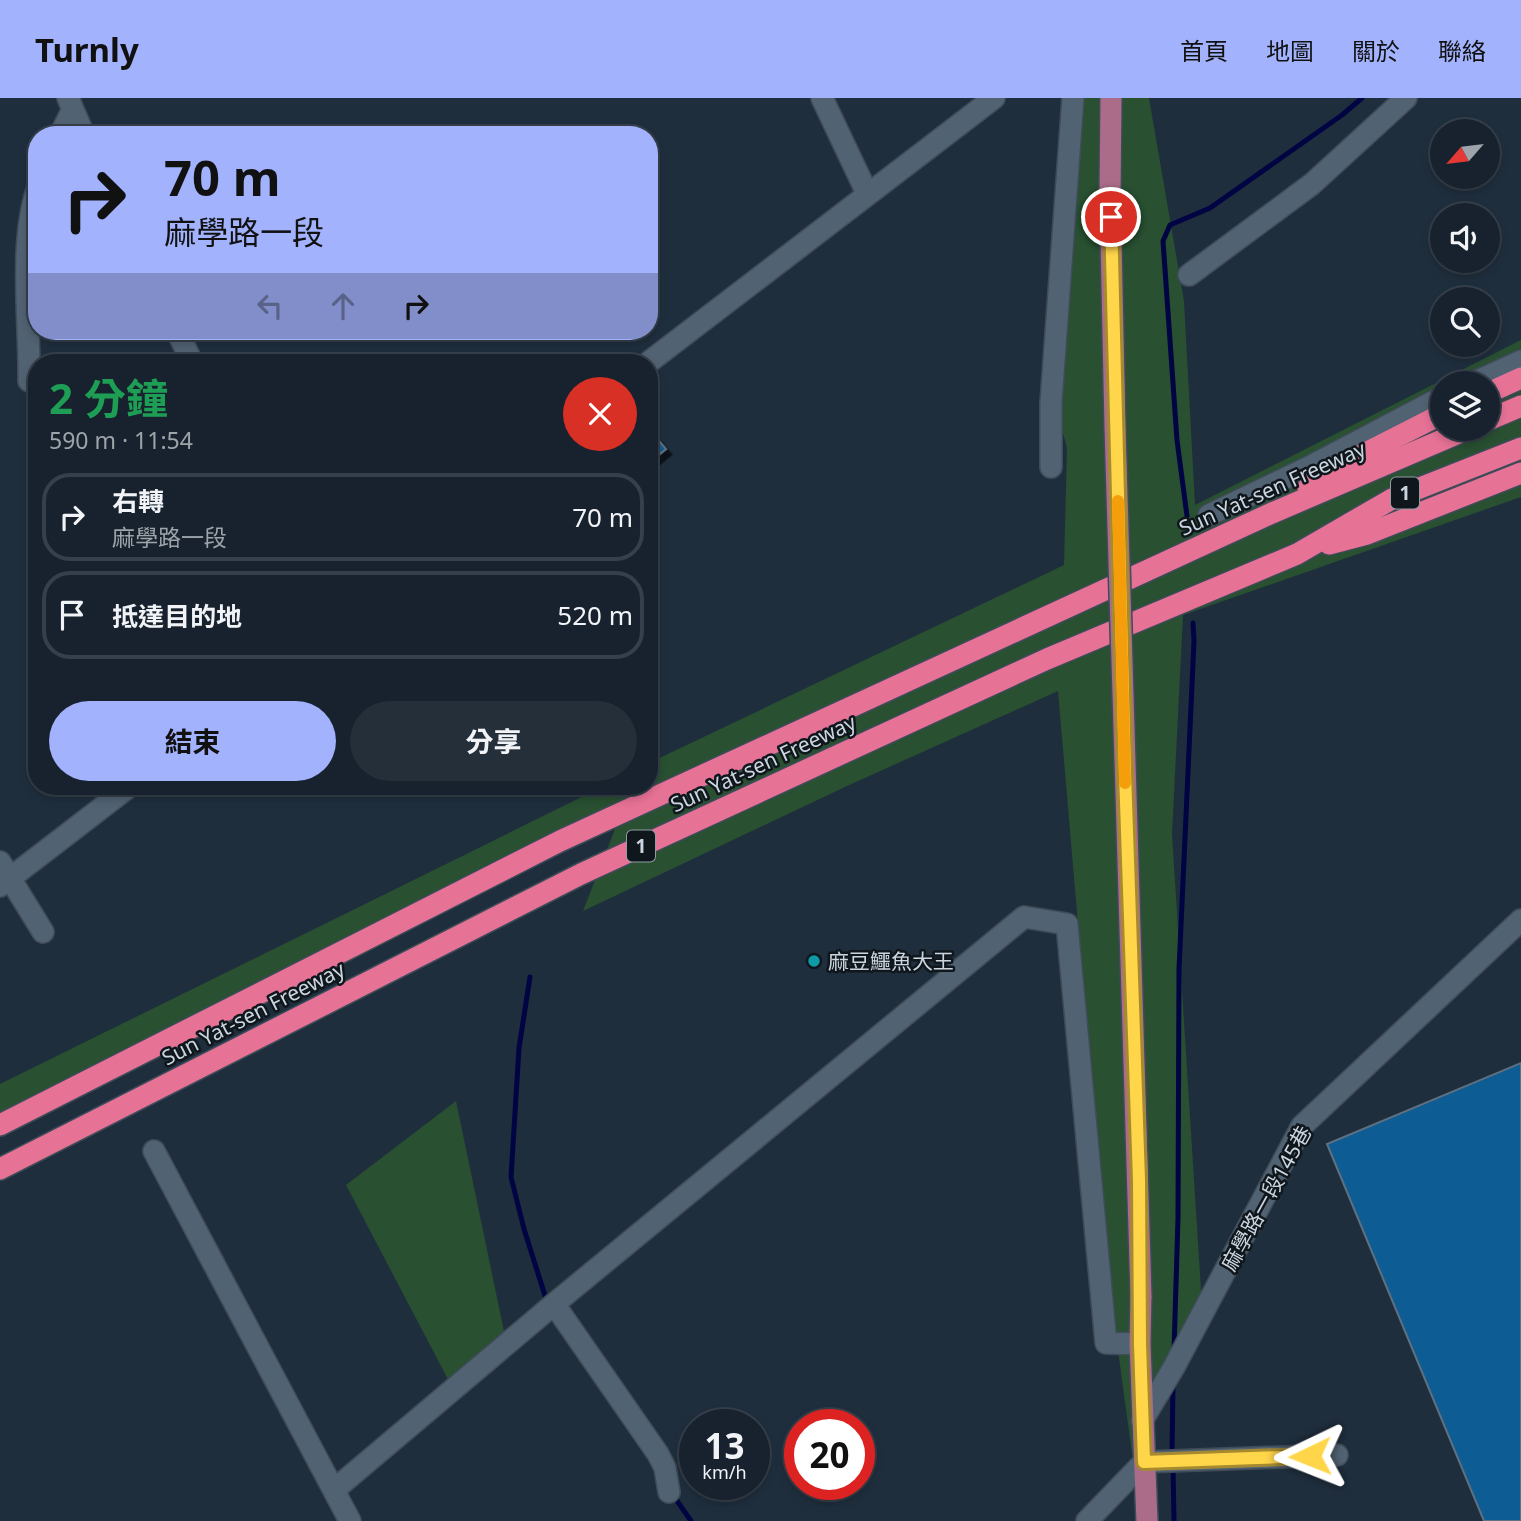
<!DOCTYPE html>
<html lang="zh-TW">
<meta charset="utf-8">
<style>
:root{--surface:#17222e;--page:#242f3a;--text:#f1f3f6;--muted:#9ea4aa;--line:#363f4a;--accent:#a2b2fd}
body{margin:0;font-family:"Noto Sans","Noto Sans TC",sans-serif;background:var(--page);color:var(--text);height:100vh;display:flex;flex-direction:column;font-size:26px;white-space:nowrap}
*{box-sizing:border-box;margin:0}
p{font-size:23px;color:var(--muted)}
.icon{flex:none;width:38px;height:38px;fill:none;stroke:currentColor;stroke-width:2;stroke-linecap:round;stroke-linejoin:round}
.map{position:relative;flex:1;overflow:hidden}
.drawer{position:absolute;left:28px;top:256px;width:630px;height:441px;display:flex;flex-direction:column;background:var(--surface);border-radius:28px;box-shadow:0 4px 10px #0003,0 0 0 2px var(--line)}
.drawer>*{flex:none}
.top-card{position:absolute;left:28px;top:28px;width:630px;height:214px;border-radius:28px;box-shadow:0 4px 10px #0003,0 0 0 2px var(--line);background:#a2b2fd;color:#111;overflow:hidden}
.needle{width:46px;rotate:242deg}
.buttons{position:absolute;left:1430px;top:21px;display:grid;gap:14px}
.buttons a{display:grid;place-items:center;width:70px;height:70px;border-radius:50%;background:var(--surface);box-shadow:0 4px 10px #0003,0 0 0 2px var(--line);font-size:35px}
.speed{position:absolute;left:679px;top:1311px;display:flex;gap:14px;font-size:35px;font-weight:700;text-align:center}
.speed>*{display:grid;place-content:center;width:91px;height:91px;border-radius:50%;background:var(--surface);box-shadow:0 4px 10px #0003,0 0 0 2px var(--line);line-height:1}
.speed small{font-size:18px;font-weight:400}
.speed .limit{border:10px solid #d22;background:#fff;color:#111}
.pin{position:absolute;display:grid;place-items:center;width:60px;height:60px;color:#fff;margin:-30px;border:4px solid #fff;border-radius:50%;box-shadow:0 2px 7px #0007}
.me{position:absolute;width:77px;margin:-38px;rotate:268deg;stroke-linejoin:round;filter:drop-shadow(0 0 5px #0008)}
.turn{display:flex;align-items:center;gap:24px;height:147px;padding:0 21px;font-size:32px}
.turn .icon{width:91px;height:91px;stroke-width:2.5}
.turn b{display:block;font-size:49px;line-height:60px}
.lanes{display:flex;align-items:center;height:66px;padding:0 21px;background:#0003;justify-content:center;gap:35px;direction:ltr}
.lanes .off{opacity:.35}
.round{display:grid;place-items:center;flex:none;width:74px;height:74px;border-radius:37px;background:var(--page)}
.overview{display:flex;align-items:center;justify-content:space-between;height:119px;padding:0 21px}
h1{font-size:42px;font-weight:700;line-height:52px;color:#1e9e55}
.button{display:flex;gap:14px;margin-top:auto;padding:14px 21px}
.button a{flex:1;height:80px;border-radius:42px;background:var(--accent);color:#111;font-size:28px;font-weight:700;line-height:80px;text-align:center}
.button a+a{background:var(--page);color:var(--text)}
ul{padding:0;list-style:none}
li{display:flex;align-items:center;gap:21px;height:88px;margin:0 14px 10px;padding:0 7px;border:4px solid var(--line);border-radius:28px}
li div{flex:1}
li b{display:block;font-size:26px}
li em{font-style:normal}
header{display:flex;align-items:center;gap:42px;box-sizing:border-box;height:98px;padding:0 35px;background:var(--accent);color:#111}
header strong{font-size:33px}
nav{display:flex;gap:38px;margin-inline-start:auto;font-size:24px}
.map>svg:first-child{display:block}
.green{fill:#285031;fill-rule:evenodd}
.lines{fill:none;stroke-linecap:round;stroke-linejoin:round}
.stream{stroke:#000442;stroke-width:5}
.building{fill:#0f5c93;stroke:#5e7080;stroke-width:2;filter:url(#shadow)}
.minor-casing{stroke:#3f4b58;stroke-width:24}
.major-casing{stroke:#3f4b58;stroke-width:24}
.highway-casing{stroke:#3f4b58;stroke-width:24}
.minor{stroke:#516272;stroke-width:21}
.major{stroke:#aa6c88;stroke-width:21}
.highway{stroke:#e67296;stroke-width:21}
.major-bridge-casing{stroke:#3f4b58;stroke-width:24;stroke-linecap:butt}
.major-bridge{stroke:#aa6c88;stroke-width:21}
.route-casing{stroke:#a68a30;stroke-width:18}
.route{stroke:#ffd54a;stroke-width:12}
.slow{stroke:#f59e0b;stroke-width:12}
.culture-dot{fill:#0f9aa8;stroke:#0f161c;stroke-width:2.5}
.labels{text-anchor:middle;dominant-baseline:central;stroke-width:5;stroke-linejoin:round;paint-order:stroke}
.shield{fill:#0f161c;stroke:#939ca4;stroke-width:2}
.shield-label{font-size:19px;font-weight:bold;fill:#cbd5df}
.street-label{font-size:21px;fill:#cbd5df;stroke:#0f161c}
.poi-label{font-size:21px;fill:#cbd5df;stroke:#0f161c;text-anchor:start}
</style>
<header>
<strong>Turnly</strong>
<nav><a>首頁</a><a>地圖</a><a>關於</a><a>聯絡</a></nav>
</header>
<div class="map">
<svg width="1521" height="1423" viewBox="0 0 1521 1423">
<defs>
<filter id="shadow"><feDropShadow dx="5.5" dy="5.5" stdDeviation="0" flood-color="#0009"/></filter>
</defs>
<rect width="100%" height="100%" fill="#1f2e3d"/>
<g class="green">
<path d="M1078,0H1149L1184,203L1195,407L1521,242V399L1183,517L1172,736L1203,1223L1133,1363L1109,1186L1058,593L847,688L583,813L624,708L0,1016V986L604,688H649V665L1064,467L1067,350L1044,264ZM1442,285H1488V331H1442Z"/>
<path d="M456,1003L505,1238L451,1287L346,1087Z"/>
</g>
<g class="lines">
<g class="stream">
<path d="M1187,418L1177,342L1163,143L1170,127L1210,110L1342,17L1362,0"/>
<path d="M530,879L519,950L511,1079L524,1131L547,1204"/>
<path d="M1174,1252L1178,1120L1179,871L1194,543L1193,525"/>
<path d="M1172,1357L1173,1286"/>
<path d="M1173,1367L1174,1423"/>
<path d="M673,1397L691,1423"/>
</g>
</g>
<g class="building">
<path d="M649,331L666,351L649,365Z"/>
<path d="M1521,965V1423H1484L1327,1046Z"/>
</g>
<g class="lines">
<defs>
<g id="minor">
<path d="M68,0L84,37"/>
<path d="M822,0L867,95"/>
<path d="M60,37L72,13"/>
<path d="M1189,177L1312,86L1406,0"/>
<path d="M177,233L192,264"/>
<path d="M649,264L994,0"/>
<path d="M29,283C30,224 19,147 37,92"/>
<path d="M1473,285L1521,263"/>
<path d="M1051,369V305L1073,0"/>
<path d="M1209,417L1309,369L1442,299"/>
<path d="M0,764L43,834"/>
<path d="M0,788L130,688"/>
<path d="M154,1053L350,1423"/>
<path d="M554,1206L658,1356L665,1370L669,1394"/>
<path d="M1142,1323L1174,1269L1302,1028L1521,822"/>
<path d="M334,1392L554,1206L1024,819L1067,826L1106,1245L1140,1246"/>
<path d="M1087,1423L1144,1364L1337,1357"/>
</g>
<path id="major" d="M1141,1198L1140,1246L1147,1423"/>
<g id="highway">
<path d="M1488,295L1521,280"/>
<path d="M1488,322L1521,308"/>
<path d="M1308,390L1336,370L1442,316"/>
<path d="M1329,446L1367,436L1521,375"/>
<path d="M0,1027L560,743L1272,415L1468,331"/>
<path d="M0,1071L581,776L1047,561L1297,456L1392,401L1521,350"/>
</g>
</defs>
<use href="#minor" class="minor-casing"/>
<use href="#major" class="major-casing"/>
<use href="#highway" class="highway-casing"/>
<use href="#minor" class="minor"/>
<use href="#major" class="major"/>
<use href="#highway" class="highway"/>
<defs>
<path id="major-bridge" d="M1111,0L1110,95L1115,329L1141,1198"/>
</defs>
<use href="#major-bridge" class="major-bridge-casing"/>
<use href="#major-bridge" class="major-bridge"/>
</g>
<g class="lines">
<defs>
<path id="route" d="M1111,119L1125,675L1139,1082L1140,1246L1144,1364L1310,1358"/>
</defs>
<use href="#route" class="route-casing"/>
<use href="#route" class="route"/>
<path class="slow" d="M1118,403L1125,685"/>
</g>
<circle class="culture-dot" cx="814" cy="863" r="7"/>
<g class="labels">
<g class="shield">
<rect x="1391" y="379.5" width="28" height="31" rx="5"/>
<rect x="627" y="732.5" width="28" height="31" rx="5"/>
</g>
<g class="shield-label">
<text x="1405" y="395">1</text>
<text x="641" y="748">1</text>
</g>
<g class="street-label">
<text transform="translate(1272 390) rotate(-24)">Sun Yat-sen Freeway</text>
<text transform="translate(763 665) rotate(-25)">Sun Yat-sen Freeway</text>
<text transform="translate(253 915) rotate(-27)">Sun Yat-sen Freeway</text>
<text transform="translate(1266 1100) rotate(-61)">麻學路一段145巷</text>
</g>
<g class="poi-label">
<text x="828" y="863">麻豆鱷魚大王</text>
</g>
</g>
</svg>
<div class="buttons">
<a><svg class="needle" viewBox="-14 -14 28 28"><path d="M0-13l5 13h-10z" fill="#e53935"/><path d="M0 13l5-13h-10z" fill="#9ea4aa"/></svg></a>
<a><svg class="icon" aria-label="sound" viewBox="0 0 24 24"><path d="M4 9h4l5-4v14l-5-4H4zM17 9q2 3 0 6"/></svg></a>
<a><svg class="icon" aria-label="search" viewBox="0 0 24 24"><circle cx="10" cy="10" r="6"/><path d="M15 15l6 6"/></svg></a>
<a><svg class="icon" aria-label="layers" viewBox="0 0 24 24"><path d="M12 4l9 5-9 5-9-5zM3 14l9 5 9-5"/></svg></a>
</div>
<div class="speed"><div>13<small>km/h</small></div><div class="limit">20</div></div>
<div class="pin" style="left:1111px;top:119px;background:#d93025"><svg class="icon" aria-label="arrive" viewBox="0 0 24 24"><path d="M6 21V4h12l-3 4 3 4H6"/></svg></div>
<svg class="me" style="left:1310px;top:1358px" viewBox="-20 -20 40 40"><path d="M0-17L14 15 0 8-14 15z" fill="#ffd54a" stroke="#fff" stroke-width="4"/></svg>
<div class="top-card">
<div class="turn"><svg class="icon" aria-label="right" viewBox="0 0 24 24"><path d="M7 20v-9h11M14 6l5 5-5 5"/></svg><div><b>70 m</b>麻學路一段</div></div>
<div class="lanes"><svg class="icon off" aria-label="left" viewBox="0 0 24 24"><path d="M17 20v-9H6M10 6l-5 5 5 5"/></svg><svg class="icon off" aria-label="ahead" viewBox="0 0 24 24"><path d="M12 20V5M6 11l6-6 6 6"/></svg><svg class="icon" aria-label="right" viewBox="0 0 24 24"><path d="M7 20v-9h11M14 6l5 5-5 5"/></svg></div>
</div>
<section class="drawer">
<div class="overview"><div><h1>2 分鐘</h1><p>590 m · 11:54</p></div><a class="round" style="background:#d93025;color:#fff"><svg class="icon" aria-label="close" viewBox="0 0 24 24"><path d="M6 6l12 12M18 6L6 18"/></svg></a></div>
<ul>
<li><svg class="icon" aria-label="right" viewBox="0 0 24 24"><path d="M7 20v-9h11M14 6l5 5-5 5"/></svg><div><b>右轉</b><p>麻學路一段</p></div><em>70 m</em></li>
<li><svg class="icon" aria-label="arrive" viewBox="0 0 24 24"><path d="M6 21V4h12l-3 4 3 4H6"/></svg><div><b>抵達目的地</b></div><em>520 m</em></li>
</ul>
<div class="button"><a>結束</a><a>分享</a></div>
</section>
</div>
